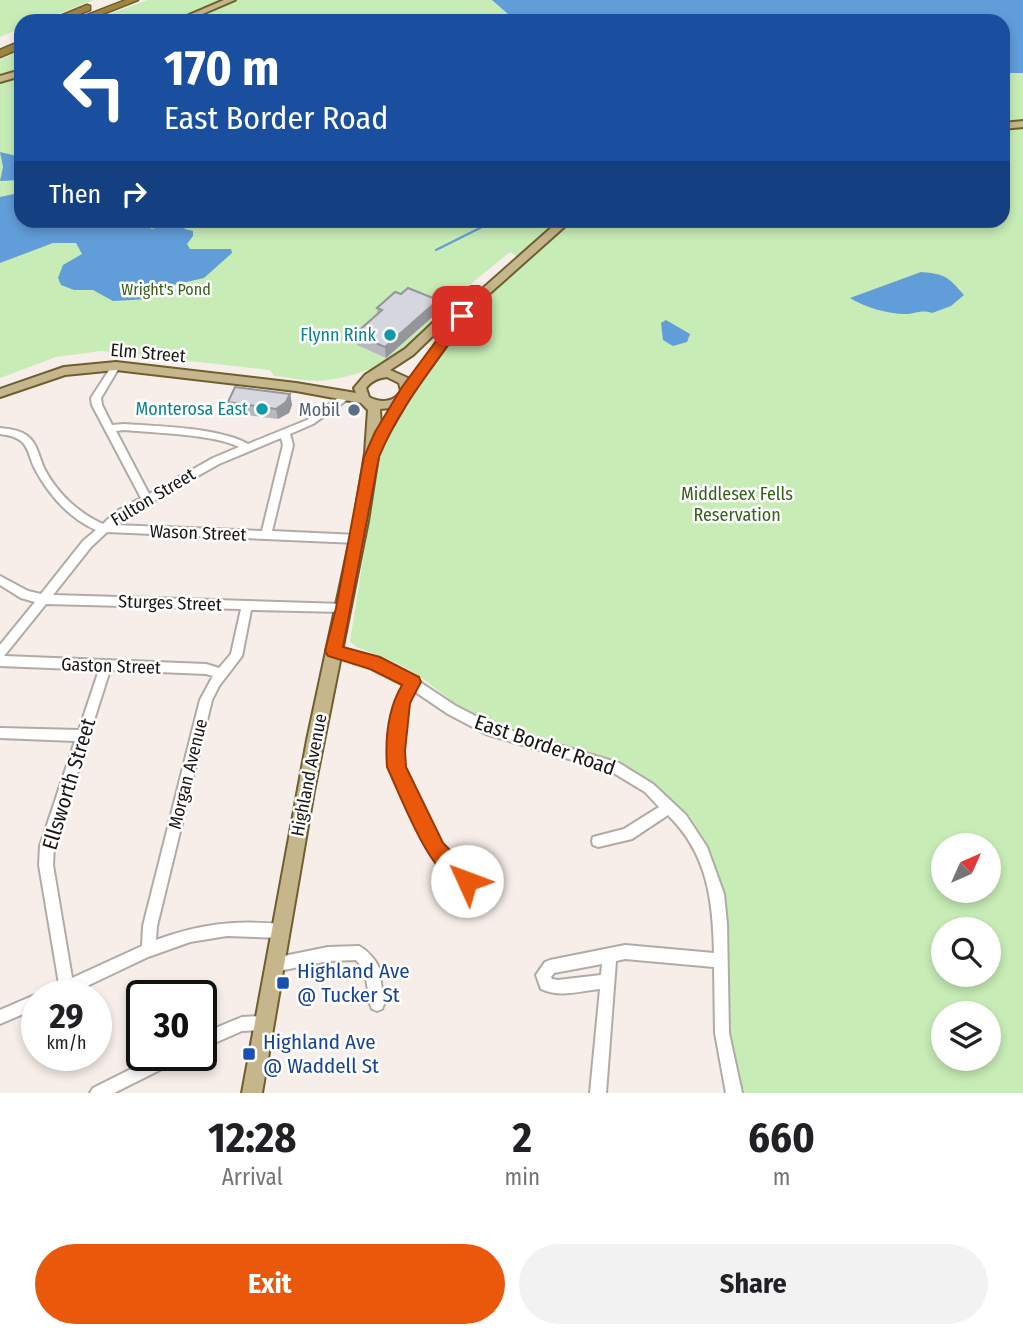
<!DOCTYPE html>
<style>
:root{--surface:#fff;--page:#f2f2f2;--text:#202124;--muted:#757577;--accent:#ea580c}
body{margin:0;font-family:"Fira Sans Condensed",sans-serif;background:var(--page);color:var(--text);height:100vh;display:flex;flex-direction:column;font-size:26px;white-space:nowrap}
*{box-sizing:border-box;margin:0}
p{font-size:23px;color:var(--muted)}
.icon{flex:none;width:38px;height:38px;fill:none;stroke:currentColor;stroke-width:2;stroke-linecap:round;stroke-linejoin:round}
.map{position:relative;height:1093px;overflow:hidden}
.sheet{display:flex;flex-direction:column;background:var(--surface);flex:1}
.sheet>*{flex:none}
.guide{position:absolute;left:14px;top:14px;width:996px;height:214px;border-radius:21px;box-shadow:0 4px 10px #0003;background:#1a4fa0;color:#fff;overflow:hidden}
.needle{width:46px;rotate:45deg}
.fabs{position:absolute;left:931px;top:833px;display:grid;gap:14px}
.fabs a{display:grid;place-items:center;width:70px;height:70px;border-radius:50%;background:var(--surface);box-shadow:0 4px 10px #0003;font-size:35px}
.speed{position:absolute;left:21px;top:980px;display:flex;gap:14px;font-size:35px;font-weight:700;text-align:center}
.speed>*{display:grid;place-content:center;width:91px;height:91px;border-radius:50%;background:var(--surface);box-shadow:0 4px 10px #0003;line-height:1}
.speed small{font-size:18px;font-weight:400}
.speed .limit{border:4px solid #111;border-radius:10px;background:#fff;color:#111}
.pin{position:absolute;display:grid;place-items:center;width:60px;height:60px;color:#fff;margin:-30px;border-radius:14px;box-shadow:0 4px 10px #0006}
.me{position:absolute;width:77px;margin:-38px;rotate:313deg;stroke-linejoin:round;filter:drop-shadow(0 0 5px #0008)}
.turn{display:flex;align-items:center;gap:24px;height:147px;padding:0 35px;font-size:32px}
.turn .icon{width:91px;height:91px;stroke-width:2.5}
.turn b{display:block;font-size:49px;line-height:60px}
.then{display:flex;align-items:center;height:66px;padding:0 35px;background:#0003;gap:14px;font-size:26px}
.eta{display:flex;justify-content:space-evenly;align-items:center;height:119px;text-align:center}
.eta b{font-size:42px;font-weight:700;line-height:49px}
.button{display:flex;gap:14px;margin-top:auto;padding:14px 35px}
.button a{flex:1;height:80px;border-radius:42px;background:var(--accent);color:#fff;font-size:28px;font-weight:700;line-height:80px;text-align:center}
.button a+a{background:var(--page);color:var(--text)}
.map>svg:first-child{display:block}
.green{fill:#c7ecb5;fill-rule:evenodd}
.water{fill:#619dd8}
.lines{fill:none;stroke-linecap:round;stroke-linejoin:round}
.stream{stroke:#619dd8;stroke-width:2}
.minor-casing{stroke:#b2aaa5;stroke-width:4}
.major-casing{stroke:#6f5f2f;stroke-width:4}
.highway-casing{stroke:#6f5f2f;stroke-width:3}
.minor{fill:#fff;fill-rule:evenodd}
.major{fill:#c5b68b;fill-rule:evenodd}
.highway{fill:#9e863d;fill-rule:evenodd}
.wall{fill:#b7b8bf}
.shaded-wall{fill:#95969b}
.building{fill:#d5d6de;stroke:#95969b;stroke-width:2}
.route{fill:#ea580c;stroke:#983908;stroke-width:2}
.culture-dot{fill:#0f9aa8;stroke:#fff;stroke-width:2.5}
.service-dot{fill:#5c6f8a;stroke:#fff;stroke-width:2.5}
.transit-dot{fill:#1a4fb4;stroke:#fff;stroke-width:2.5}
.labels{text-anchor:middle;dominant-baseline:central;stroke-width:5;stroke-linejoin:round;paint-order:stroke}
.far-park-label{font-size:16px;fill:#36611b;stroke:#fff}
.culture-label{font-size:18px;fill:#0d838f;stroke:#fff;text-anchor:end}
.street-label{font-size:18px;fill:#191614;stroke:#fff}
.service-label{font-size:18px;fill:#4e5e75;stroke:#fff;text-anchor:end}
.park-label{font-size:18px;fill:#36611b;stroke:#fff}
.near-street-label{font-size:21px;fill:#191614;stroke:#fff}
.near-transit-label{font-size:21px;fill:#164399;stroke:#fff;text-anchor:start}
</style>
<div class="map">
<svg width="1023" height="1093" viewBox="0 0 1023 1093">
<rect width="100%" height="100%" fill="#f7eee9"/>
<g class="green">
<path d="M0,0H94L39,21H21V28L0,37Z"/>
<path d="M148,0H1023V1093H740C735,1069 727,1044 726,1020C724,981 728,942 724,903C718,840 672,787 616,762C579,745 537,742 499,727C465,714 440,690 410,670C393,660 374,654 356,647L350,641L383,436L396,413L461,324L489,293L526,262L510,252C492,267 473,281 456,298C412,342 394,370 328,380C311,383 291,377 274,376L270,370L101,351L56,357L0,378V60L21,50V220H1003V21H90ZM943,845H989V891H943ZM943,929H989V975H943ZM943,1013H989V1059H943Z"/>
</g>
<g class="water">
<path d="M492,0H1023V73H1003V21H516Z"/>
<path d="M0,152L21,157V180L0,181L3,167Z"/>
<path d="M21,188V220L140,221V223L152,229L178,221L185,229L193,231V236L187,244L190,249H231L232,253L204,278L173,285L148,299L113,301L93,290H74L61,285L58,278L63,265L82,254L76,243H53L0,263V197L14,194Z"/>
<path d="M921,272C946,274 948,277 964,295L951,306L932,313C920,309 916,314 905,314C888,314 864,307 850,298Z"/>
<path d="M666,320L690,334L687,342L673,346L663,340L661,323Z"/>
</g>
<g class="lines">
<path class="stream" d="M436,250L496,220"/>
<defs>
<g id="minor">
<path d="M116,363L120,366L101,398L102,405L112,425L124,424C156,426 222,428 248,444L307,420L345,393H351L353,395L351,397L313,424L290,434L293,445L272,531L357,535L361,536L362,539L361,542L357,543L107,532L91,547L53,595L344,604L348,605L350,608L348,611L344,612L251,610L242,656L219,686L212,700L157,926L156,940C200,924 234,920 280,924L285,926L287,931L285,936L280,938L227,936L190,942L148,957L66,996H42L44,991L59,984L39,865L40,846L75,741L0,738V728L79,730L99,670L0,666V645L35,602L21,598L0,585V576L28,591L41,594L83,541L96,530C69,518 49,495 35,469C30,460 29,447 21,441C15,436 7,435 0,434V428C9,429 19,430 26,435C37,442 39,457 44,468C56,492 78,513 103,524L115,512L141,498L92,405L91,398L113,364ZM124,430C154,433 214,434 239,447L213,458L149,494L116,431ZM281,438L283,445L262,531L115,525L123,518L219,464ZM46,604L241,609L231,654L219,668L206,664L4,656ZM110,670L206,674L213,676L200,700L143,926L142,946L72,978L53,865L54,846Z"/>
<path d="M334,646L397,667L456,706L493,725L619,763L653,784L686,815L707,847L724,894L727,924L729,1033L742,1093H726L715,1033L714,967L625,959L616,961L606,1093H590L600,989C579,991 560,998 541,989L536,975L545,962L550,960L625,945L714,953C713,902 708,854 668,815L632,839L598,847L593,845L592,841L593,837L624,829L659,807L645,792L612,772L486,734L448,714L414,691L407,703L401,751L403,767L441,846L472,877L474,882L472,887L467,889L462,887L431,854L391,767L389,751L395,702L405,685L389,674L330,654L328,651L330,648ZM602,964L601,975L558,980L552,979L551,977L554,973Z"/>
<path d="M359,946C367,950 376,960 379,968L384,1004L382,1009L377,1011L372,1009L370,1004L365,971L356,960L328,961L274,972L269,970L267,965L269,960L274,958L328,947Z"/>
<path d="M37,994L42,996H37V1008L0,1024V1010Z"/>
<path d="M264,1016L269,1018L271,1023L269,1028L264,1030L242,1031L201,1049V1034L242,1017Z"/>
<path d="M159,1055H182L180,1060L114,1093H90L93,1088Z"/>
</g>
<g id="major">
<path d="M224,0H235L186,21H175Z"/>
<path d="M21,70V76L0,82V76Z"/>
<path d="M1023,121V127L1003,129V123Z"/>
<path d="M560,220H572L489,294L466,319L412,393L379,450L368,521L314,791L262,1093H242L307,740L354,521L365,453L368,410L361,403L296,391L116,370L65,375L0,397V389L64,367L116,362L296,383L356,393L354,388L365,375L405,349L471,287H479V291L413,355L390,370L410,379L458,313L481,290ZM387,377L399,383L401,391C394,403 380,403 369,397L366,388C371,381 378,378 387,377ZM391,408L381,427L380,409Z"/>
</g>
<g id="highway">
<path d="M126,0H138L85,21H72Z"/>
<path d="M87,5L90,6V10L61,21H48Z"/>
<path d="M21,41V48L0,57V50Z"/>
</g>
</defs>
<use href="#minor" class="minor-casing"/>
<use href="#major" class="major-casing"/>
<use href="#highway" class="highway-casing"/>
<use href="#minor" class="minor"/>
<use href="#major" class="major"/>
<use href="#highway" class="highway"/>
</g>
<g class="wall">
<path d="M401,294L438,300L439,311L386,358L357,345L355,334L377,314V308Z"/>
<path d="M290,394L292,405L289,413L278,419L231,413L228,402Z"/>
</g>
<g class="shaded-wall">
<path d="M438,300L439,311L386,358L385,347Z"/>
<path d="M290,394L292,405L289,413L278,419L276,409Z"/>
</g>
<g class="building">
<path d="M408,288L438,300L385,347L355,334L382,310L377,308L395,292L401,294Z"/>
<path d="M235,387L290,394L286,402L276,409L228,402Z"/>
</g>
<path class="route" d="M462,312L468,316C437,363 400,405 379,457L343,647L380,657L419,677L421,682L410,703L405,751L406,767L443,843L474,874L477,881L474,889L467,891C429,876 404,803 387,767C385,740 388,709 402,685L370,669L328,656L325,651L336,608L364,457L375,432L402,387L457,313Z"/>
<g class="culture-dot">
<circle cx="390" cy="335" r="7"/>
<circle cx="262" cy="409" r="7"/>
</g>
<circle class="service-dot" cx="354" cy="410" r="7"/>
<g class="transit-dot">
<rect x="276" y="976" width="14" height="14" rx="3.5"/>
<rect x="242" y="1047" width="14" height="14" rx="3.5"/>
</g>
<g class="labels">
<g class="far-park-label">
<text x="166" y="289">Wright's Pond</text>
</g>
<g class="culture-label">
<text x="376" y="335">Flynn Rink</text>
<text x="248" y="409">Monterosa East</text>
</g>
<g class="street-label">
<text transform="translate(148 353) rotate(5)">Elm Street</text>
<text transform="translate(153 497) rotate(-31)">Fulton Street</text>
<text transform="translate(198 533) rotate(2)">Wason Street</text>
<text transform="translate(170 603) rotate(2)">Sturges Street</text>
<text transform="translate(111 666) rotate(2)">Gaston Street</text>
<text transform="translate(188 774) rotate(-76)">Morgan Avenue</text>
<text transform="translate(309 775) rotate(-79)">Highland Avenue</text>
</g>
<g class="service-label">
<text x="340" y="410">Mobil</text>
</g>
<g class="park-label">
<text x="737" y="494">Middlesex Fells<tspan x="737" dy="21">Reservation</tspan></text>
</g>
<g class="near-street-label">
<text transform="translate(545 745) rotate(19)">East Border Road</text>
<text transform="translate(69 784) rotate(-73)">Ellsworth Street</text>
</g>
<g class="near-transit-label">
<text x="297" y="971">Highland Ave<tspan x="297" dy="24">@ Tucker St</tspan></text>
<text x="263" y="1042">Highland Ave<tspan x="263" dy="24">@ Waddell St</tspan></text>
</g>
</g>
</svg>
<div class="fabs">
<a><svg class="needle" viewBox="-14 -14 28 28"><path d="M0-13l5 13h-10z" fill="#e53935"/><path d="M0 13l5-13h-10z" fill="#757577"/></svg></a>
<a><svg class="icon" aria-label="search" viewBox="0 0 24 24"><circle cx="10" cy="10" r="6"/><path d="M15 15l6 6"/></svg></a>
<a><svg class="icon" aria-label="layers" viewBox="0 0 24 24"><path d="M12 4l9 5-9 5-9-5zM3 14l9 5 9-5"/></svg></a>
</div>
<div class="speed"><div>29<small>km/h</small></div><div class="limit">30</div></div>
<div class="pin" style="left:462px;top:316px;background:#d93025"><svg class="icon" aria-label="arrive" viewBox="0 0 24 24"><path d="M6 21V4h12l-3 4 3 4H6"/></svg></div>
<svg class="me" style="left:467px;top:881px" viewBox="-20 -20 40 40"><circle r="19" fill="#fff"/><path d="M0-13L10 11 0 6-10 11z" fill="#ea580c"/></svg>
<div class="guide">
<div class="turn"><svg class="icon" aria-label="left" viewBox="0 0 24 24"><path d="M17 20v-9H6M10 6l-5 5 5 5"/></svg><div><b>170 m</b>East Border Road</div></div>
<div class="then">Then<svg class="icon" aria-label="right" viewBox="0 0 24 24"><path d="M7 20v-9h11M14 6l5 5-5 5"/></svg></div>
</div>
</div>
<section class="sheet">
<div class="eta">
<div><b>12:28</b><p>Arrival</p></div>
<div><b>2</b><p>min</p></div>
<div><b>660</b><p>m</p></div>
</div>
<div class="button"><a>Exit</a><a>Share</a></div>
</section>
